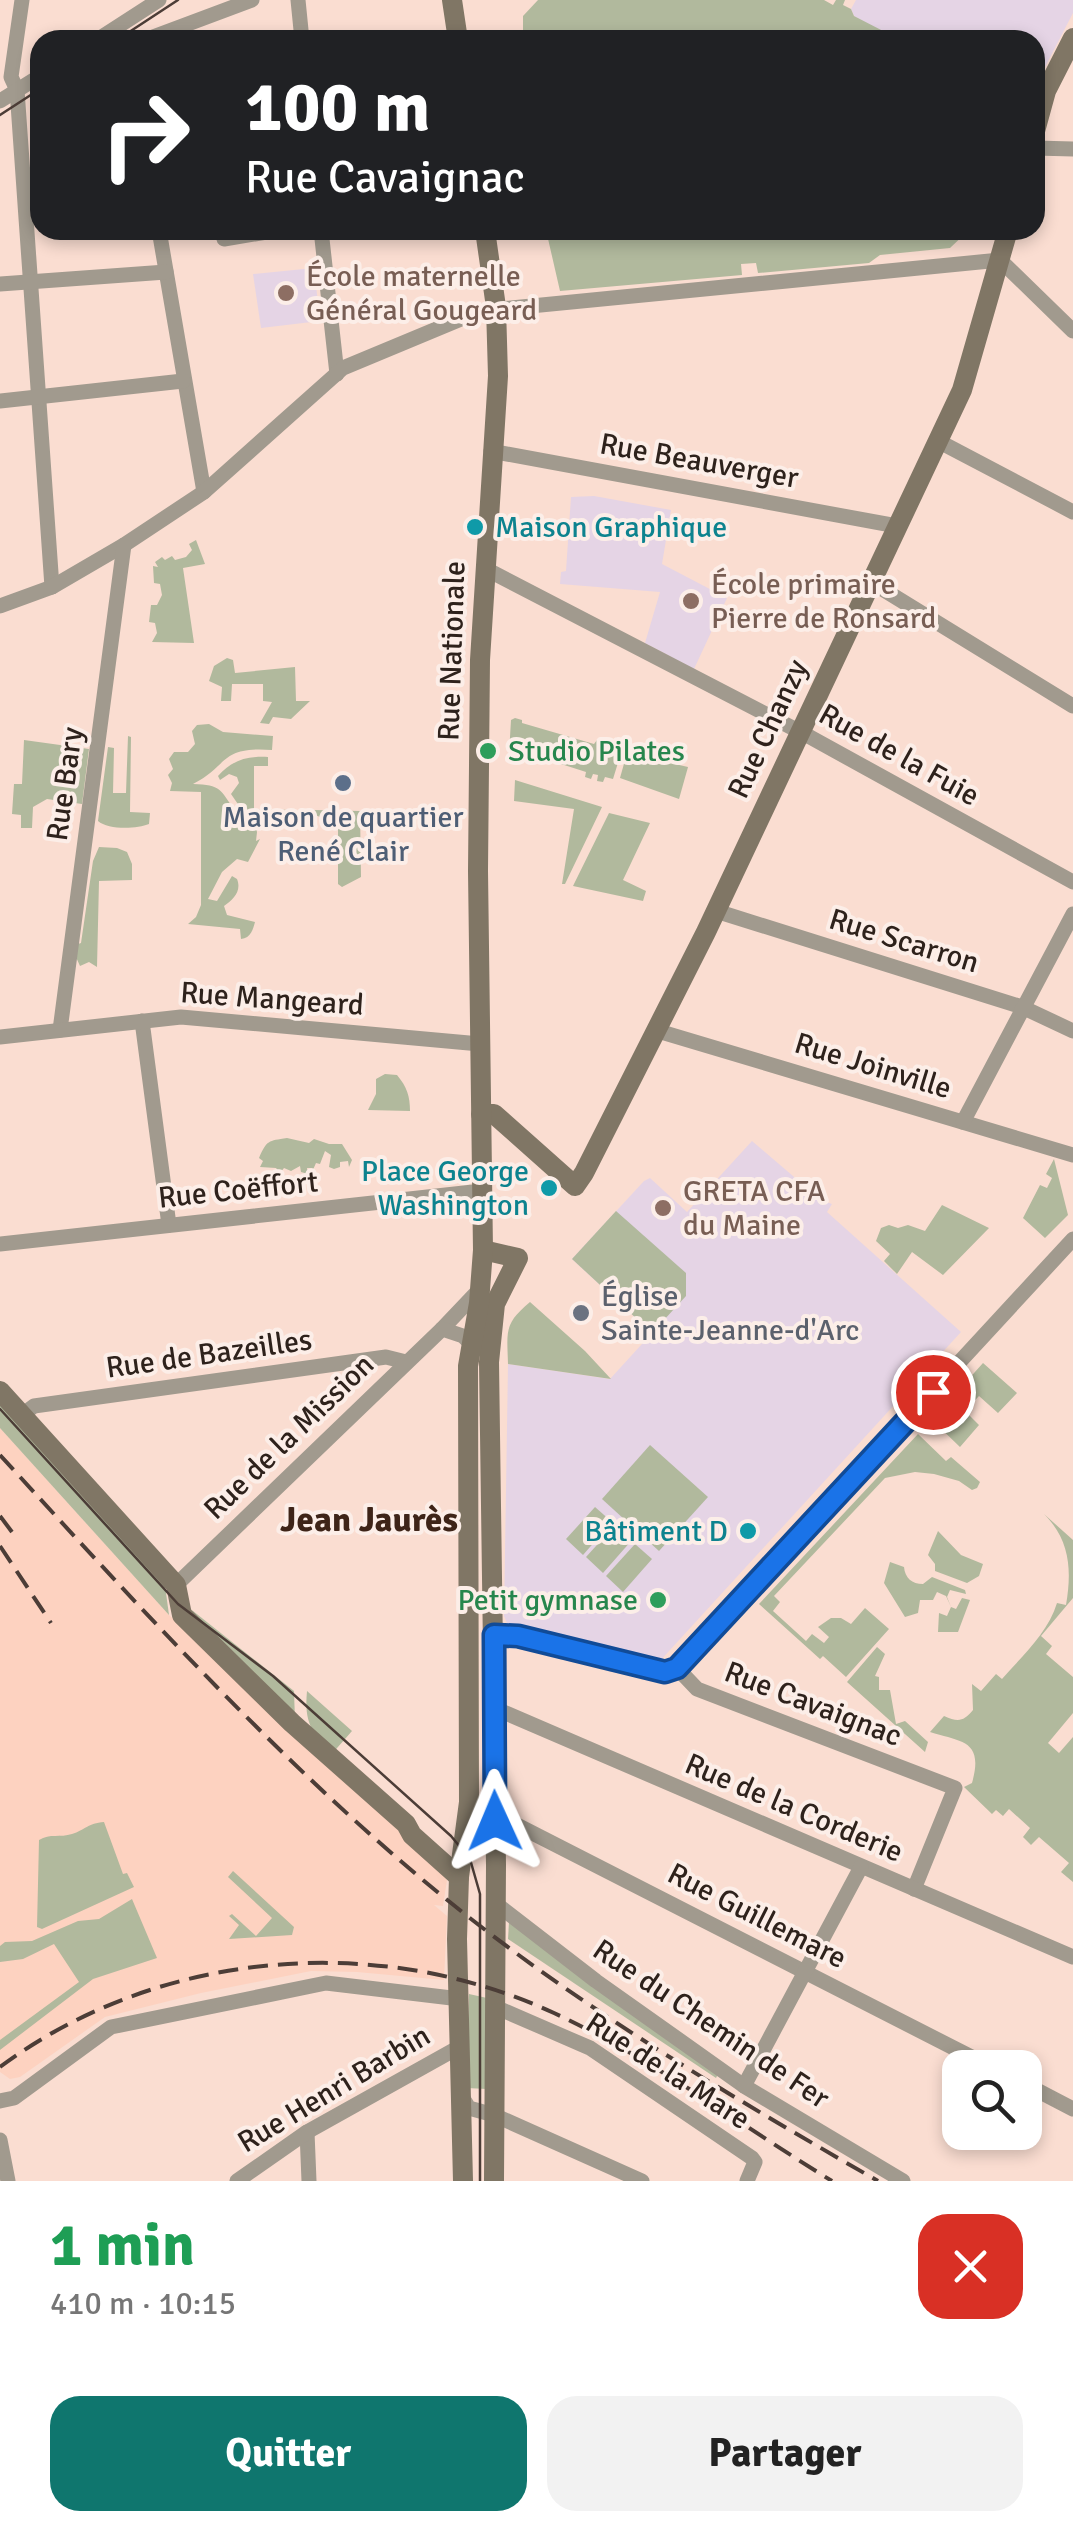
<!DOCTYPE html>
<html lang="fr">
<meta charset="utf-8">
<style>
:root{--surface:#fff;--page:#f2f2f2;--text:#222;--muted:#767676;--accent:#0f766e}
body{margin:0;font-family:Signika,sans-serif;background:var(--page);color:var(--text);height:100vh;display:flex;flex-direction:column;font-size:38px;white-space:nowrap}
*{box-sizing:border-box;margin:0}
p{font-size:32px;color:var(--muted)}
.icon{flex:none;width:55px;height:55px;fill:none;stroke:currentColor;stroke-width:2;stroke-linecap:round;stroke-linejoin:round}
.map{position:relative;height:2181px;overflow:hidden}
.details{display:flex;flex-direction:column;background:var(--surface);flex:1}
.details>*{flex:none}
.hud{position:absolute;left:30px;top:30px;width:1015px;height:210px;border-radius:30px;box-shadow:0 5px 15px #0003;background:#202124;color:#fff;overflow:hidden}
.buttons{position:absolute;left:942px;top:2050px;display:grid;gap:20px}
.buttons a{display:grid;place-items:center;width:100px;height:100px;border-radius:20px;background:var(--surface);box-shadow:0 5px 15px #0003;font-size:50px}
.pin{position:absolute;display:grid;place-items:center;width:85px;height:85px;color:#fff;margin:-42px;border:5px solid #fff;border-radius:50%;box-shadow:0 2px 10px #0007}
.me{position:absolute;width:110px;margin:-55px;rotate:359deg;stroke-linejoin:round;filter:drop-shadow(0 0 8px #0008)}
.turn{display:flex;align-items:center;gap:35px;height:210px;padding:0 50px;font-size:45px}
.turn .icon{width:130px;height:130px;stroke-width:2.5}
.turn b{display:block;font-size:70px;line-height:85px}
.round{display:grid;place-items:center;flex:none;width:105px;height:105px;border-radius:30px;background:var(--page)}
.headline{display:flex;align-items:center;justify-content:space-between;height:170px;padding:0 50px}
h1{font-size:60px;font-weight:800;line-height:75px;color:#1e9e55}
.button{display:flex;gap:20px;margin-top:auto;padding:20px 50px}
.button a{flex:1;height:115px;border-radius:30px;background:var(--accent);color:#fff;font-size:40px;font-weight:800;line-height:115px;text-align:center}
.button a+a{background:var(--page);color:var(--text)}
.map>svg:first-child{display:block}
.built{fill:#fdd2c0}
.education{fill:#e5d4e5}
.green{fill:#b1b99d}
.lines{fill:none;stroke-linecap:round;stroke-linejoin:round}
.minor{stroke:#a19a8e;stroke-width:15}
.secondary{stroke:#807665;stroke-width:20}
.tram{stroke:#4c3d37;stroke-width:2.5}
.rail{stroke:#4c3d37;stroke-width:4;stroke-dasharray:20 10;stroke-linecap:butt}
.route-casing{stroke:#114b97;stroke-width:25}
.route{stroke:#1a73e8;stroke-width:18}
.education-dot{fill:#8d6e63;stroke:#fceee8;stroke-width:4}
.culture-dot{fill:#0f9aa8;stroke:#fceee8;stroke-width:4}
.leisure-dot{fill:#2e9e5b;stroke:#fceee8;stroke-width:4}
.service-dot{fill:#5c6f8a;stroke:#fceee8;stroke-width:4}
.worship-dot{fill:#6b7280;stroke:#fceee8;stroke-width:4}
.labels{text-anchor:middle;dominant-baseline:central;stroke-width:8;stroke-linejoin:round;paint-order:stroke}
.education-label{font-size:30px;fill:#785e54;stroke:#fceee8;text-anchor:start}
.street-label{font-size:30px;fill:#2e221c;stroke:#fceee8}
.culture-label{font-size:30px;fill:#0d838f;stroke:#fceee8;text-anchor:end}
.leisure-label{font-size:30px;fill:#27864d;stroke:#fceee8;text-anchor:start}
.service-label{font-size:30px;fill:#4e5e75;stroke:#fceee8}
.worship-label{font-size:30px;fill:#5b616d;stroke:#fceee8;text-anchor:start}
.quarter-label{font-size:35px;font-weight:bold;fill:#3e2418;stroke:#fceee8}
</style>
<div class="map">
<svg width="1073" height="2181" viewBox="0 0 1073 2181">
<rect width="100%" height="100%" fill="#faddd1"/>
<path class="built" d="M0,1428L169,1615L444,1872L447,1880L443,1906L434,1905L447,1916L444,1980L357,1972L311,1971L201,1993L105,2017L20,2077L10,2079L0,2072Z"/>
<g class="education">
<path d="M856,0H1073V13L1042,73L1035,96V40H891L854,16L851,9Z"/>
<path d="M314,268L320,321L261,328L253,274Z"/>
<path d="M594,496L671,510L662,564L727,598L694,669L645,643L660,592L560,584L561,572L566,571L571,497Z"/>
<path d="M752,1141L821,1200L832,1204L827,1212L961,1332L659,1662L516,1629L507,1623L504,1616L508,1364L610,1379L652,1333L572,1259L644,1181L650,1178L687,1212Z"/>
</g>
<g class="green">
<path d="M538,0H824L833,5L836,0H845L843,5L851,9L854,16L887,33L891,40H523V16Z"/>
<path d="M546,230H969L950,248L880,255L869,263L758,273L756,263L741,264L742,275L560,291Z"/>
<path d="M196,540L205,564L183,568L194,643L152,642L157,633L155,623L149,622L151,605H157L162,595L160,584L154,583L153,566L158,567L155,562L162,557L165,560L172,556L175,560L186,557L192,550L189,544Z"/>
<path d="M227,658L233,660L235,673L295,667L296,701H310L291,719L273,717L269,724L260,723L272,702L263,701V684H232L231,701H221L222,687L209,681L214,666Z"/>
<path d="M515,718L522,720V723L594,744L597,740L602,741L601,747L606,748L609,743L614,745L613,750L621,753L613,779L605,777L603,782L597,781L598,775L593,774L591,779L585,777L586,772C561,764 534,754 509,754L511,720Z"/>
<path d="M209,724L223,732L273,736L272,750C219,746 229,766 193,784C222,785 219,789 235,810H242L231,794L239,783L237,777L229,774L220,780L218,776C232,760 247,756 268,757V766H254V809L293,810L285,824L274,818L254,821L257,832L256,841L260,839L248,862L237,859L222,872L208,899L217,901L232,876L237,879C242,891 233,900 224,906L227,915L255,922C253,929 251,938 241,939L240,929L188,924L196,917L201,905V792L170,791L172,783L168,775L173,769L169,759L174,752H188L195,744L192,731L197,725Z"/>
<path d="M128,736L131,737L130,812L150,813L149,824C137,829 108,830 98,821L108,747L114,748L113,793H126Z"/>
<path d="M24,740L89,749L82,804L47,799L33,807L32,828H21V815L12,814L14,784H22Z"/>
<path d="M627,753L688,767L679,799L620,778Z"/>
<path d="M515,780L602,807L565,884H562L574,809L514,801Z"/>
<path d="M314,810L360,811L361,877L342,887L338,884V824L315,815Z"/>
<path d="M609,813L650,823L623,880L646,891L643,901L573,886Z"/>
<path d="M99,847L117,848L127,852L132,864V880L99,881L97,967L89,962L80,966L75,955L78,944L81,943L93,861Z"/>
<path d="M385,1074L397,1075C407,1087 410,1096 410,1111L368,1110L376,1094V1079Z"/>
<path d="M287,1138L309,1143L314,1139L329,1144H342L352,1160L349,1167L348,1161L340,1162V1167L334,1169L329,1167L331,1155L325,1151L320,1164L316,1163L312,1172V1168H307L308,1174L301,1172L300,1166L291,1171L284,1168L280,1173L276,1168L260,1167L263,1161L259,1158C267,1140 268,1141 287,1138Z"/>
<path d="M1054,1159L1068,1215L1045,1238L1023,1218L1040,1185L1047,1188L1052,1178L1046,1174Z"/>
<path d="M942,1205L989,1228L943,1275L912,1252L897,1274L884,1261L890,1254L876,1241L881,1228L889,1225L898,1228L908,1225L925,1231Z"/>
<path d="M616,1211L686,1273V1296L652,1333L572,1259Z"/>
<path d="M530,1302L585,1351L611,1379L508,1364C507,1330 504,1324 530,1302Z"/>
<path d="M983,1363L1017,1393L998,1413L979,1396L965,1411L979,1425L960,1447L932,1420Z"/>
<path d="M0,1391L163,1571L169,1615L0,1428Z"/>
<path d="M918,1434L946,1461L951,1457L980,1482L977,1488L972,1490L959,1481L934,1474L915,1472L885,1478L774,1596L780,1602L773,1611L806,1641L812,1634L824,1643L829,1637L818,1627L831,1618H841L851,1624L865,1608L889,1629L846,1677L823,1656L820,1659L759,1604Z"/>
<path d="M650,1445L708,1497L659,1551L602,1499Z"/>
<path d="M595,1507L612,1522L583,1555L566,1539Z"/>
<path d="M1044,1514L1073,1540V1598L1041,1636L1052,1646L1046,1654L1073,1677V1713L1048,1743L1059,1753L1073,1737V1882L1061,1872L1069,1863L1039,1837L1031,1845L1023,1837L1030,1828L1009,1809L1003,1816L996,1810L992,1814L964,1787L972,1783C984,1740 962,1742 930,1732L944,1716C958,1722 963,1722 973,1710L972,1684L981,1691L996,1674L1002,1679C1022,1656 1048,1633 1057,1603L1066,1605C1072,1570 1070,1540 1044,1514Z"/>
<path d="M615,1525L632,1540L603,1573L586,1557Z"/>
<path d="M938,1531L961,1555L983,1564L979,1576L967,1583L935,1571V1564L928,1555Z"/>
<path d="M635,1544L652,1559L623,1592L606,1576Z"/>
<path d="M890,1562L904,1567C905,1578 912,1584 923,1584L932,1577L965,1590L966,1594L950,1590L947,1597L951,1607L956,1609L962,1598L970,1600L958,1632H938L939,1613L947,1616L951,1607L946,1596L937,1592L933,1600H920L918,1613L905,1617L884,1583Z"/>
<path d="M188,1607L294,1691L295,1721Z"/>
<path d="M877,1647L885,1654L875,1676L879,1677V1690H890L896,1724L905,1721L928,1742L925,1752L847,1682Z"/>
<path d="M307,1691L352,1731L330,1756C312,1730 304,1724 307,1691Z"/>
<path d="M104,1822L123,1874L127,1873L134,1887L42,1929L37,1927L39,1840C50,1833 60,1838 72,1834C85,1830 88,1823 104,1822Z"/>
<path d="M233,1871L294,1927L292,1935L229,1939L239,1925L229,1916L232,1914L256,1936L272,1918L228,1877Z"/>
<path d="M132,1899L157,1958L93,1979L0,2050V2040L79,1982L54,1944L23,1959L0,1962V1946L5,1942L32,1941L78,1921L99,1919Z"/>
<path d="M509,1922L718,2074L716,2078L508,1939Z"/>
<path d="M469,1994L487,1998L486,2089L467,2088Z"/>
</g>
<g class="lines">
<g class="minor">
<path d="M22,0L11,77L17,90L52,587"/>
<path d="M298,0L302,40"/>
<path d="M97,40L159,0"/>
<path d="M145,40L252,0"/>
<path d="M0,101L40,76"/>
<path d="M1035,148L1073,149"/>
<path d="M159,230L204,492"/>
<path d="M321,230L337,374"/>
<path d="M224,239L279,230"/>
<path d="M0,284L166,272"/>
<path d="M0,401L183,381"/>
<path d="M938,441L1073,512"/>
<path d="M491,451L897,526"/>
<path d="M484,568L810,737L1073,882"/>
<path d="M871,582L1073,706"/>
<path d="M0,606L52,587L124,545L204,492L343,368L480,311L1000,260L1073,331"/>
<path d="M716,911L1022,1007L1073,1031"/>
<path d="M142,1021L169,1225"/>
<path d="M60,1030L124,545"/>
<path d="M658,1031L1073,1155"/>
<path d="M0,1037L181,1017L480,1044"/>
<path d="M963,1122L1073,914"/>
<path d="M0,1244L482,1191"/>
<path d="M442,1329L480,1289"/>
<path d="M22,1415L34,1406L386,1357L406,1362"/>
<path d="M176,1585L442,1329L463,1336L475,1348"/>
<path d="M494,1635L518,1636L665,1672L677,1668L1073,1239"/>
<path d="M677,1668L697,1689L955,1788L914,1889"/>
<path d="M494,1708L1073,1957"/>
<path d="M495,1821H509L993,2068"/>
<path d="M495,1903L596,1981L744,2086L903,2181"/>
<path d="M493,2006L590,2048L752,2158L755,2162L747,2181"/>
<path d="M1025,2084L1073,2109"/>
<path d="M744,2086L861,1867"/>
<path d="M462,2097L469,2108L494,2115L642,2181"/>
<path d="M0,2101L14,2098L111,2027L326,1983L460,1999"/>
<path d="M307,2132L309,2181"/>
<path d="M0,2140L8,2181"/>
<path d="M237,2181L307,2132L461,2046"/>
</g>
<g class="secondary">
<path d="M452,0L458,40"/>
<path d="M1035,131L1046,91L1073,38"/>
<path d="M481,1114H494L575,1186L584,1173L706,932L962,390L1008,230"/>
<path d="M483,1250L518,1258L495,1304L489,1362L496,1865L494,2181"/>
<path d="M0,1391L176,1585L182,1615L292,1723L406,1824L412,1835L459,1877"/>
<path d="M463,2181L457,1939L459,1877L469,1802L468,1366L479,1303L483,1250L478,871L480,660L498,376L496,307L485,230"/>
</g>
<g class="tram">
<path d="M117,40L178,0"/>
<path d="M0,115L40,89"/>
<path d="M0,1409L178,1604L273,1676L451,1836L470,1859L480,1894V2181"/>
</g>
<g class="rail">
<path d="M0,1455C138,1606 287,1770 446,1899C579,2007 730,2096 878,2181"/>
<path d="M0,1516L15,1536"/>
<path d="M0,1546L51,1623"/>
<path d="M0,2067C157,1950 377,1931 554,2013C653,2059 739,2124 832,2181"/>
</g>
</g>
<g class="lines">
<defs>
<path id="route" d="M495,1821L494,1635L518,1636L665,1672L677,1668L933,1392"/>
</defs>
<use href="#route" class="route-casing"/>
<use href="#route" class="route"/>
</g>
<g class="education-dot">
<circle cx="286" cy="293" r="10"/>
<circle cx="691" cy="601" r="10"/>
<circle cx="663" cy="1208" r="10"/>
</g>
<g class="culture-dot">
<circle cx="475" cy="527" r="10"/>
<circle cx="549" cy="1188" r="10"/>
<circle cx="748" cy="1531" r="10"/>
</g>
<g class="leisure-dot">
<circle cx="488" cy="751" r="10"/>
<circle cx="658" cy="1600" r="10"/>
</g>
<circle class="service-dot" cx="343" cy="783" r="10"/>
<circle class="worship-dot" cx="581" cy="1313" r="10"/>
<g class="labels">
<g class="education-label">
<text x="306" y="276">École maternelle<tspan x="306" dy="34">Général Gougeard</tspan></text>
<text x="711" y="584">École primaire<tspan x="711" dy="34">Pierre de Ronsard</tspan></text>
<text x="683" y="1191">GRETA CFA<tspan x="683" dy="34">du Maine</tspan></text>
</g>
<g class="street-label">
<text transform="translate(699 461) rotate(10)">Rue Beauverger</text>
<text transform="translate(452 651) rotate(-88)">Rue Nationale</text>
<text transform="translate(768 729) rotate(-65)">Rue Chanzy</text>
<text transform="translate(899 755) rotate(29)">Rue de la Fuie</text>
<text transform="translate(65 784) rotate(-82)">Rue Bary</text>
<text transform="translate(904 941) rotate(17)">Rue Scarron</text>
<text transform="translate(272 999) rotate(4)">Rue Mangeard</text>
<text transform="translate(873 1066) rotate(17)">Rue Joinville</text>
<text transform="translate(238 1190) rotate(-6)">Rue Coëffort</text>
<text transform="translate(209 1354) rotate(-8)">Rue de Bazeilles</text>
<text transform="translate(289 1437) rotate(-44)">Rue de la Mission</text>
<text transform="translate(813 1704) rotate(21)">Rue Cavaignac</text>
<text transform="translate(794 1808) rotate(23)">Rue de la Corderie</text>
<text transform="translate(757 1916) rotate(27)">Rue Guillemare</text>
<text transform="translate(711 2024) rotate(34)">Rue du Chemin de Fer</text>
<text transform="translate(668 2071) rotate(33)">Rue de la Mare</text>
<text transform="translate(334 2089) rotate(-31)">Rue Henri Barbin</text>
</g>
<g class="culture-label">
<text x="495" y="527" text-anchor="start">Maison Graphique</text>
<text x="529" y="1171">Place George<tspan x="529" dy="34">Washington</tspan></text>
<text x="728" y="1531">Bâtiment D</text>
</g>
<g class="leisure-label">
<text x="508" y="751">Studio Pilates</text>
<text x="638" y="1600" text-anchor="end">Petit gymnase</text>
</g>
<g class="service-label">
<text x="343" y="817">Maison de quartier<tspan x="343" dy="34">René Clair</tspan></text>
</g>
<g class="worship-label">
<text x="601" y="1296">Église<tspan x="601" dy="34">Sainte-Jeanne-d'Arc</tspan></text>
</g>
<g class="quarter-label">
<text x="369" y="1519">Jean Jaurès</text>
</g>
</g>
</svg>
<div class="buttons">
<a><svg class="icon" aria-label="search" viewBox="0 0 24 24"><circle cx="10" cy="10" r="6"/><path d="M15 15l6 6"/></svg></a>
</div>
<div class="pin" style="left:933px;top:1392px;background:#d93025"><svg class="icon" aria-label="arrive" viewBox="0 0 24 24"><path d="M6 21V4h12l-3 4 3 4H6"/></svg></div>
<svg class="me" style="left:495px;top:1821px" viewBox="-20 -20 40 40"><path d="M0-17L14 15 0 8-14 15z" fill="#1a73e8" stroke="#fff" stroke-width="4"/></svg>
<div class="hud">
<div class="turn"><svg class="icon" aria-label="right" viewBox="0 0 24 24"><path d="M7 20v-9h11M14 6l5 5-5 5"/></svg><div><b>100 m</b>Rue Cavaignac</div></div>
</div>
</div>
<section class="details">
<div class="headline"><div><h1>1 min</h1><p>410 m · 10:15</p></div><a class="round" style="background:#d93025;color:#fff"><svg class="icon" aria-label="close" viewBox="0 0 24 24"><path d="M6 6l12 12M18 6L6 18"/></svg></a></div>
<div class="button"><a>Quitter</a><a>Partager</a></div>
</section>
